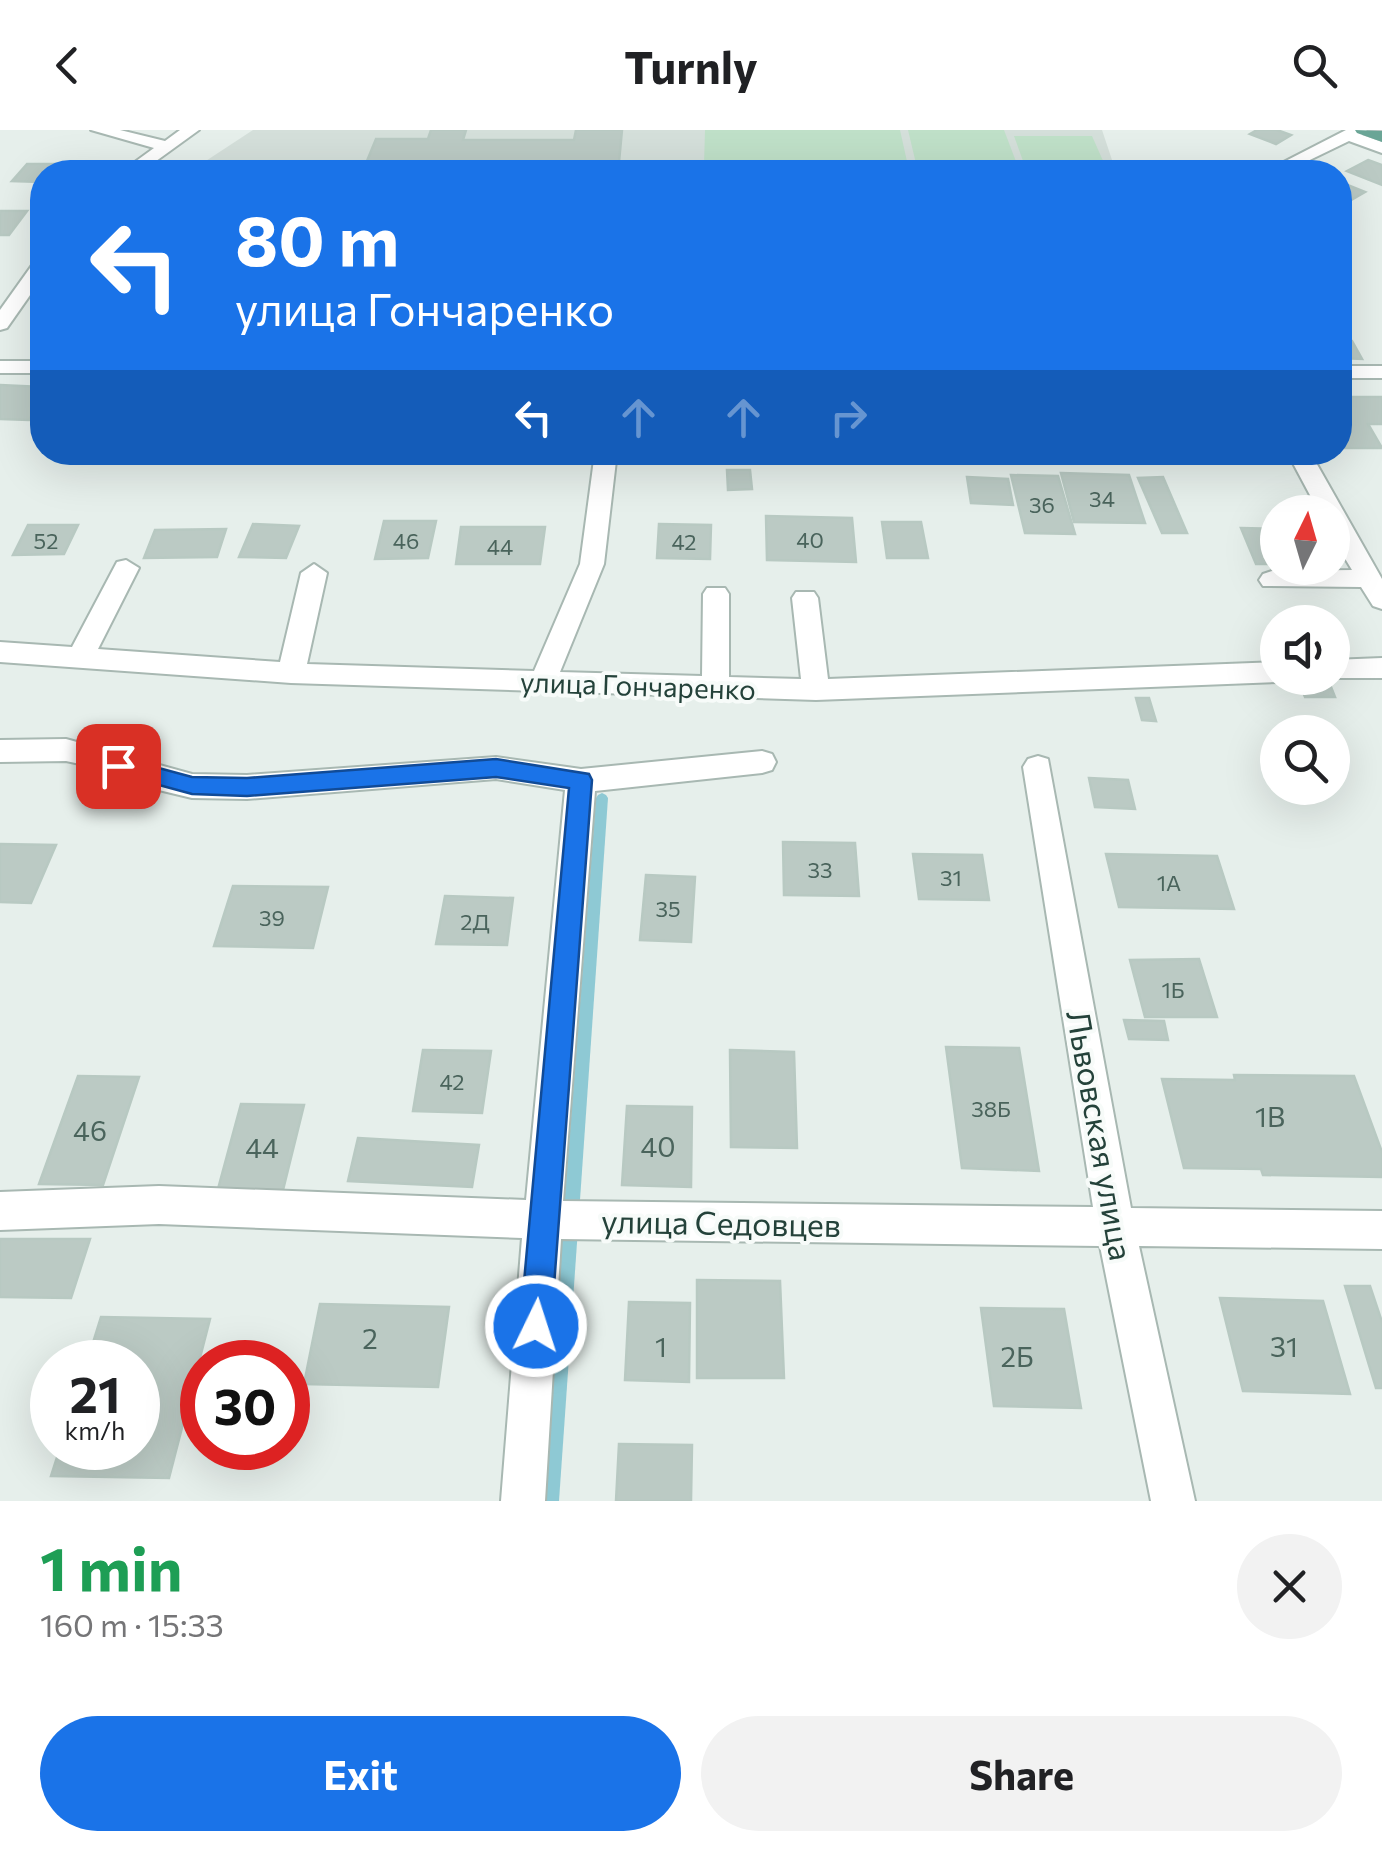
<!DOCTYPE html>
<meta charset="utf-8">
<style>
:root{--surface:#fff;--page:#f2f2f2;--text:#202124;--muted:#757577;--accent:#1a73e8}
body{margin:0;font-family:Commissioner,sans-serif;background:var(--page);color:var(--text);height:100vh;display:flex;flex-direction:column;font-size:38px;white-space:nowrap}
*{box-sizing:border-box;margin:0}
p{font-size:32px;color:var(--muted)}
.icon{flex:none;width:55px;height:55px;fill:none;stroke:currentColor;stroke-width:2;stroke-linecap:round;stroke-linejoin:round}
.map{position:relative;height:1371px;overflow:hidden}
.drawer{display:flex;flex-direction:column;background:var(--surface);flex:1}
.drawer>*{flex:none}
.banner{position:absolute;left:30px;top:30px;width:1322px;height:305px;border-radius:40px;box-shadow:0 10px 40px #0002;background:#1a73e8;color:#fff;overflow:hidden}
.needle{width:65px;rotate:5deg}
.fabs{position:absolute;left:1260px;top:365px;display:grid;gap:20px}
.fabs a{display:grid;place-items:center;width:90px;height:90px;border-radius:50%;background:var(--surface);box-shadow:0 10px 40px #0002;font-size:50px}
.speed{position:absolute;left:30px;top:1210px;display:flex;gap:20px;font-size:50px;font-weight:700;text-align:center}
.speed>*{display:grid;place-content:center;width:130px;height:130px;border-radius:50%;background:var(--surface);box-shadow:0 10px 40px #0002;line-height:1}
.speed small{font-size:25px;font-weight:400}
.speed .limit{border:15px solid #d22;background:#fff;color:#111}
.pin{position:absolute;display:grid;place-items:center;width:85px;height:85px;color:#fff;margin:-42px;border-radius:20px;box-shadow:0 5px 15px #0006}
.me{position:absolute;width:110px;margin:-55px;rotate:4deg;stroke-linejoin:round;filter:drop-shadow(0 0 8px #0008)}
.turn{display:flex;align-items:center;gap:35px;height:210px;padding:0 40px;font-size:45px}
.turn .icon{width:130px;height:130px;stroke-width:2.5}
.turn b{display:block;font-size:70px;line-height:85px}
.lanes{display:flex;align-items:center;height:95px;padding:0 40px;background:#0003;justify-content:center;gap:50px;direction:ltr}
.lanes .off{opacity:.35}
.round{display:grid;place-items:center;flex:none;width:105px;height:105px;border-radius:52px;background:var(--page)}
.headline{display:flex;align-items:center;justify-content:space-between;height:170px;padding:0 40px}
h1{font-size:60px;font-weight:700;line-height:75px;color:#1e9e55}
.button{display:flex;gap:20px;margin-top:auto;padding:20px 40px}
.button a{flex:1;height:115px;border-radius:60px;background:var(--accent);color:#fff;font-size:40px;font-weight:700;line-height:115px;text-align:center}
.button a+a{background:var(--page);color:var(--text)}
header{display:flex;justify-content:space-between;align-items:center;height:130px;padding:0 40px;background:var(--surface);font-size:45px;font-weight:700}
.map>svg:first-child{display:block}
.built{fill:#d4dfda}
.green{fill:#bfe0c8}
.lines{fill:none;stroke-linecap:round;stroke-linejoin:round}
.stream{fill:#8ec9d4;fill-rule:evenodd}
.building{fill:#bbcac4;stroke:#b8c9c2;stroke-width:2.5}
.minor-casing{stroke:#a8b8b2;stroke-width:4}
.major-casing{stroke:#c2cac8;stroke-width:4}
.minor{fill:#fff;fill-rule:evenodd}
.major{fill:#6aa596;fill-rule:evenodd}
.route{fill:#1a73e8;stroke:#114b97;stroke-width:2.5}
.labels{text-anchor:middle;dominant-baseline:central;stroke-width:8;stroke-linejoin:round;paint-order:stroke}
.number-label{font-size:22px;fill:#4a645c}
.street-label{font-size:28px;fill:#24423a;stroke:#f7fbf9}
.near-number-label{font-size:28px;fill:#4a645c}
.near-street-label{font-size:32px;fill:#24423a;stroke:#f7fbf9}
</style>
<header><svg class="icon" aria-label="back" viewBox="0 0 24 24"><path d="M15 5l-7 7 7 7"/></svg>Turnly<svg class="icon" aria-label="search" viewBox="0 0 24 24"><circle cx="10" cy="10" r="6"/><path d="M15 15l6 6"/></svg></header>
<div class="map">
<svg width="1382" height="1371" viewBox="0 0 1382 1371">
<rect width="100%" height="100%" fill="#e6efeb"/>
<path class="built" d="M253,0H1102L1116,42H189Z"/>
<g class="green">
<path d="M705,0H900L908,36L906,42H709L704,35Z"/>
<path d="M908,0H1004L1020,42H918Z"/>
<path d="M1014,6H1092L1108,42H1027Z"/>
</g>
<g class="lines">
<path class="stream" d="M602,663L606,665L608,668L559,1371H541L596,668L598,665Z"/>
</g>
<g class="building">
<path d="M431,0H466L463,10H574L576,0H622L619,32L367,31L376,9H428Z"/>
<path d="M1257,0H1277L1291,5L1276,14L1250,4Z"/>
<path d="M1368,30L1382,35V55L1347,41Z"/>
<path d="M27,34H63L56,42H42V52L12,51Z"/>
<path d="M1340,52L1365,62L1351,70L1340,65Z"/>
<path d="M0,81H27L9,105H0Z"/>
<path d="M1340,211H1352L1362,229L1340,228Z"/>
<path d="M0,255L42,257V269L29,290L0,289Z"/>
<path d="M1340,267H1382V294H1368L1382,318H1341Z"/>
<path d="M727,340H750L752,359L728,360Z"/>
<path d="M1061,343L1129,345L1145,393L1074,392Z"/>
<path d="M1011,345L1058,346L1075,404L1025,403Z"/>
<path d="M967,347L1008,349L1013,375L971,373Z"/>
<path d="M1163,347L1187,403H1162L1138,348Z"/>
<path d="M766,386L852,388L856,432L767,430Z"/>
<path d="M384,391H436L428,428L375,429Z"/>
<path d="M882,392H921L928,428H887Z"/>
<path d="M253,394L299,396L286,428L239,427Z"/>
<path d="M659,394L711,395L710,429L657,428Z"/>
<path d="M28,395H78L64,424L13,425Z"/>
<path d="M461,397H545L540,434H456Z"/>
<path d="M1241,398L1278,399V434H1256Z"/>
<path d="M226,399L217,427L144,428L155,400Z"/>
<path d="M1301,557H1331L1335,567H1305Z"/>
<path d="M1136,568H1149L1156,591L1142,590Z"/>
<path d="M1089,648L1128,650L1135,679L1095,677Z"/>
<path d="M783,712L855,713L859,766L784,765Z"/>
<path d="M0,714L56,715L31,773L0,772Z"/>
<path d="M913,724L982,725L989,770L919,769Z"/>
<path d="M1106,724L1217,726L1234,779L1119,777Z"/>
<path d="M646,745L695,747L691,812L640,810Z"/>
<path d="M233,756L328,757L313,818L214,816Z"/>
<path d="M445,766L513,768L507,815L436,814Z"/>
<path d="M1199,829L1217,887H1145L1130,830Z"/>
<path d="M1124,890L1164,891L1168,910L1129,909Z"/>
<path d="M946,917L1019,918L1039,1041L962,1038Z"/>
<path d="M423,920L491,921L482,983L413,981Z"/>
<path d="M730,920L794,922L797,1018L731,1017Z"/>
<path d="M1234,945L1354,946L1382,1022V1047L1263,1045L1261,1039L1184,1038L1162,949L1235,950Z"/>
<path d="M78,946L139,947L103,1055L39,1054Z"/>
<path d="M241,974L304,975L283,1060L218,1059Z"/>
<path d="M627,976L692,977L691,1057L622,1055Z"/>
<path d="M358,1008L479,1015L472,1057L348,1051Z"/>
<path d="M0,1109H90L71,1168L0,1167Z"/>
<path d="M697,1150L780,1151L784,1248H697Z"/>
<path d="M1345,1156H1370L1382,1192V1258H1376Z"/>
<path d="M1220,1168L1323,1171L1350,1264L1243,1261Z"/>
<path d="M629,1172L690,1173L689,1252L625,1250Z"/>
<path d="M320,1174L449,1177L438,1257L304,1254Z"/>
<path d="M981,1178L1064,1179L1081,1278L994,1276Z"/>
<path d="M101,1187L210,1189L169,1348L51,1346L60,1318H138V1232H87Z"/>
<path d="M619,1314L692,1315L691,1371H616Z"/>
</g>
<g class="lines">
<defs>
<g id="minor">
<path d="M91,0H120L165,11L180,0H199L141,42H121L154,18Z"/>
<path d="M1346,0H1367L1362,5L1382,12V23L1349,11L1285,42H1264Z"/>
<path d="M42,129V148L7,198L0,200V180L35,131Z"/>
<rect x="0" y="231" width="42" height="12"/>
<rect x="1340" y="236" width="42" height="12"/>
<path d="M595,322H617L604,434L560,542L702,546L703,464L707,458H725L729,464V547L801,549L792,468L796,462H814L818,468L828,549L1278,532V548H1288L1278,552L816,570L291,553L0,532V512L72,517L117,432L126,430L139,438L98,519L280,532L301,443L314,434L327,443L307,534L534,541L580,434Z"/>
<path d="M1287,322H1310L1382,449V479L1373,476L1361,457L1263,456L1259,450L1263,444L1272,441L1352,440L1332,407V382H1319Z"/>
<path d="M1382,528V548H1324H1332V530Z"/>
<path d="M66,609L192,644L247,645L496,627L581,639L762,621L772,624L776,632L772,640L762,643L595,661L563,1071L1093,1077L1023,637L1028,629L1038,626L1048,629L1131,1078L1382,1081V1119L1139,1116L1195,1371H1151L1100,1116L561,1109L545,1371H501L522,1108L159,1094L0,1100V1062L159,1056L526,1070L565,660L496,649L247,669L192,668L138,655L94,637L66,631L0,632V610Z"/>
</g>
<path id="major" d="M1355,0L1382,1V12L1357,3Z"/>
</defs>
<use href="#minor" class="minor-casing"/>
<use href="#major" class="major-casing"/>
<use href="#minor" class="minor"/>
<use href="#major" class="major"/>
</g>
<path class="route" d="M118,627L192,647L247,648L496,629L589,644L592,650L551,1196L546,1206L536,1211L525,1206L520,1196L569,658L496,647L247,666L192,664L111,642L108,636L111,629Z"/>
<g class="labels">
<g class="number-label">
<text x="1102" y="368">34</text>
<text x="1042" y="374">36</text>
<text x="810" y="409">40</text>
<text x="46" y="410">52</text>
<text x="406" y="410">46</text>
<text x="684" y="411">42</text>
<text x="500" y="416">44</text>
<text x="820" y="739">33</text>
<text x="951" y="747">31</text>
<text x="1169" y="752">1А</text>
<text x="668" y="778">35</text>
<text x="272" y="787">39</text>
<text x="475" y="791">2Д</text>
<text x="1173" y="859">1Б</text>
<text x="452" y="951">42</text>
<text x="991" y="978">38Б</text>
</g>
<g class="street-label">
<text transform="translate(638 555) rotate(2)">улица Гончаренко</text>
</g>
<g class="near-number-label">
<text x="1270" y="986">1В</text>
<text x="90" y="1000">46</text>
<text x="658" y="1016">40</text>
<text x="262" y="1017">44</text>
<text x="370" y="1208">2</text>
<text x="661" y="1216">1</text>
<text x="1284" y="1216">31</text>
<text x="1017" y="1226">2Б</text>
</g>
<g class="near-street-label">
<text transform="translate(1101 1005) rotate(80)">Львовская улица</text>
<text transform="translate(721 1092) rotate(1)">улица Седовцев</text>
</g>
</g>
</svg>
<div class="fabs">
<a><svg class="needle" viewBox="-14 -14 28 28"><path d="M0-13l5 13h-10z" fill="#e53935"/><path d="M0 13l5-13h-10z" fill="#757577"/></svg></a>
<a><svg class="icon" aria-label="sound" viewBox="0 0 24 24"><path d="M4 9h4l5-4v14l-5-4H4zM17 9q2 3 0 6"/></svg></a>
<a><svg class="icon" aria-label="search" viewBox="0 0 24 24"><circle cx="10" cy="10" r="6"/><path d="M15 15l6 6"/></svg></a>
</div>
<div class="speed"><div>21<small>km/h</small></div><div class="limit">30</div></div>
<div class="pin" style="left:118px;top:636px;background:#d93025"><svg class="icon" aria-label="arrive" viewBox="0 0 24 24"><path d="M6 21V4h12l-3 4 3 4H6"/></svg></div>
<svg class="me" style="left:536px;top:1196px" viewBox="-20 -20 40 40"><circle r="17" fill="#1a73e8" stroke="#fff" stroke-width="3"/><path d="M0-11L8 9 0 5-8 9z" fill="#fff"/></svg>
<div class="banner">
<div class="turn"><svg class="icon" aria-label="left" viewBox="0 0 24 24"><path d="M17 20v-9H6M10 6l-5 5 5 5"/></svg><div><b>80 m</b>улица Гончаренко</div></div>
<div class="lanes"><svg class="icon" aria-label="left" viewBox="0 0 24 24"><path d="M17 20v-9H6M10 6l-5 5 5 5"/></svg><svg class="icon off" aria-label="ahead" viewBox="0 0 24 24"><path d="M12 20V5M6 11l6-6 6 6"/></svg><svg class="icon off" aria-label="ahead" viewBox="0 0 24 24"><path d="M12 20V5M6 11l6-6 6 6"/></svg><svg class="icon off" aria-label="right" viewBox="0 0 24 24"><path d="M7 20v-9h11M14 6l5 5-5 5"/></svg></div>
</div>
</div>
<section class="drawer">
<div class="headline"><div><h1>1 min</h1><p>160 m · 15:33</p></div><a class="round"><svg class="icon" aria-label="close" viewBox="0 0 24 24"><path d="M6 6l12 12M18 6L6 18"/></svg></a></div>
<div class="button"><a>Exit</a><a>Share</a></div>
</section>
